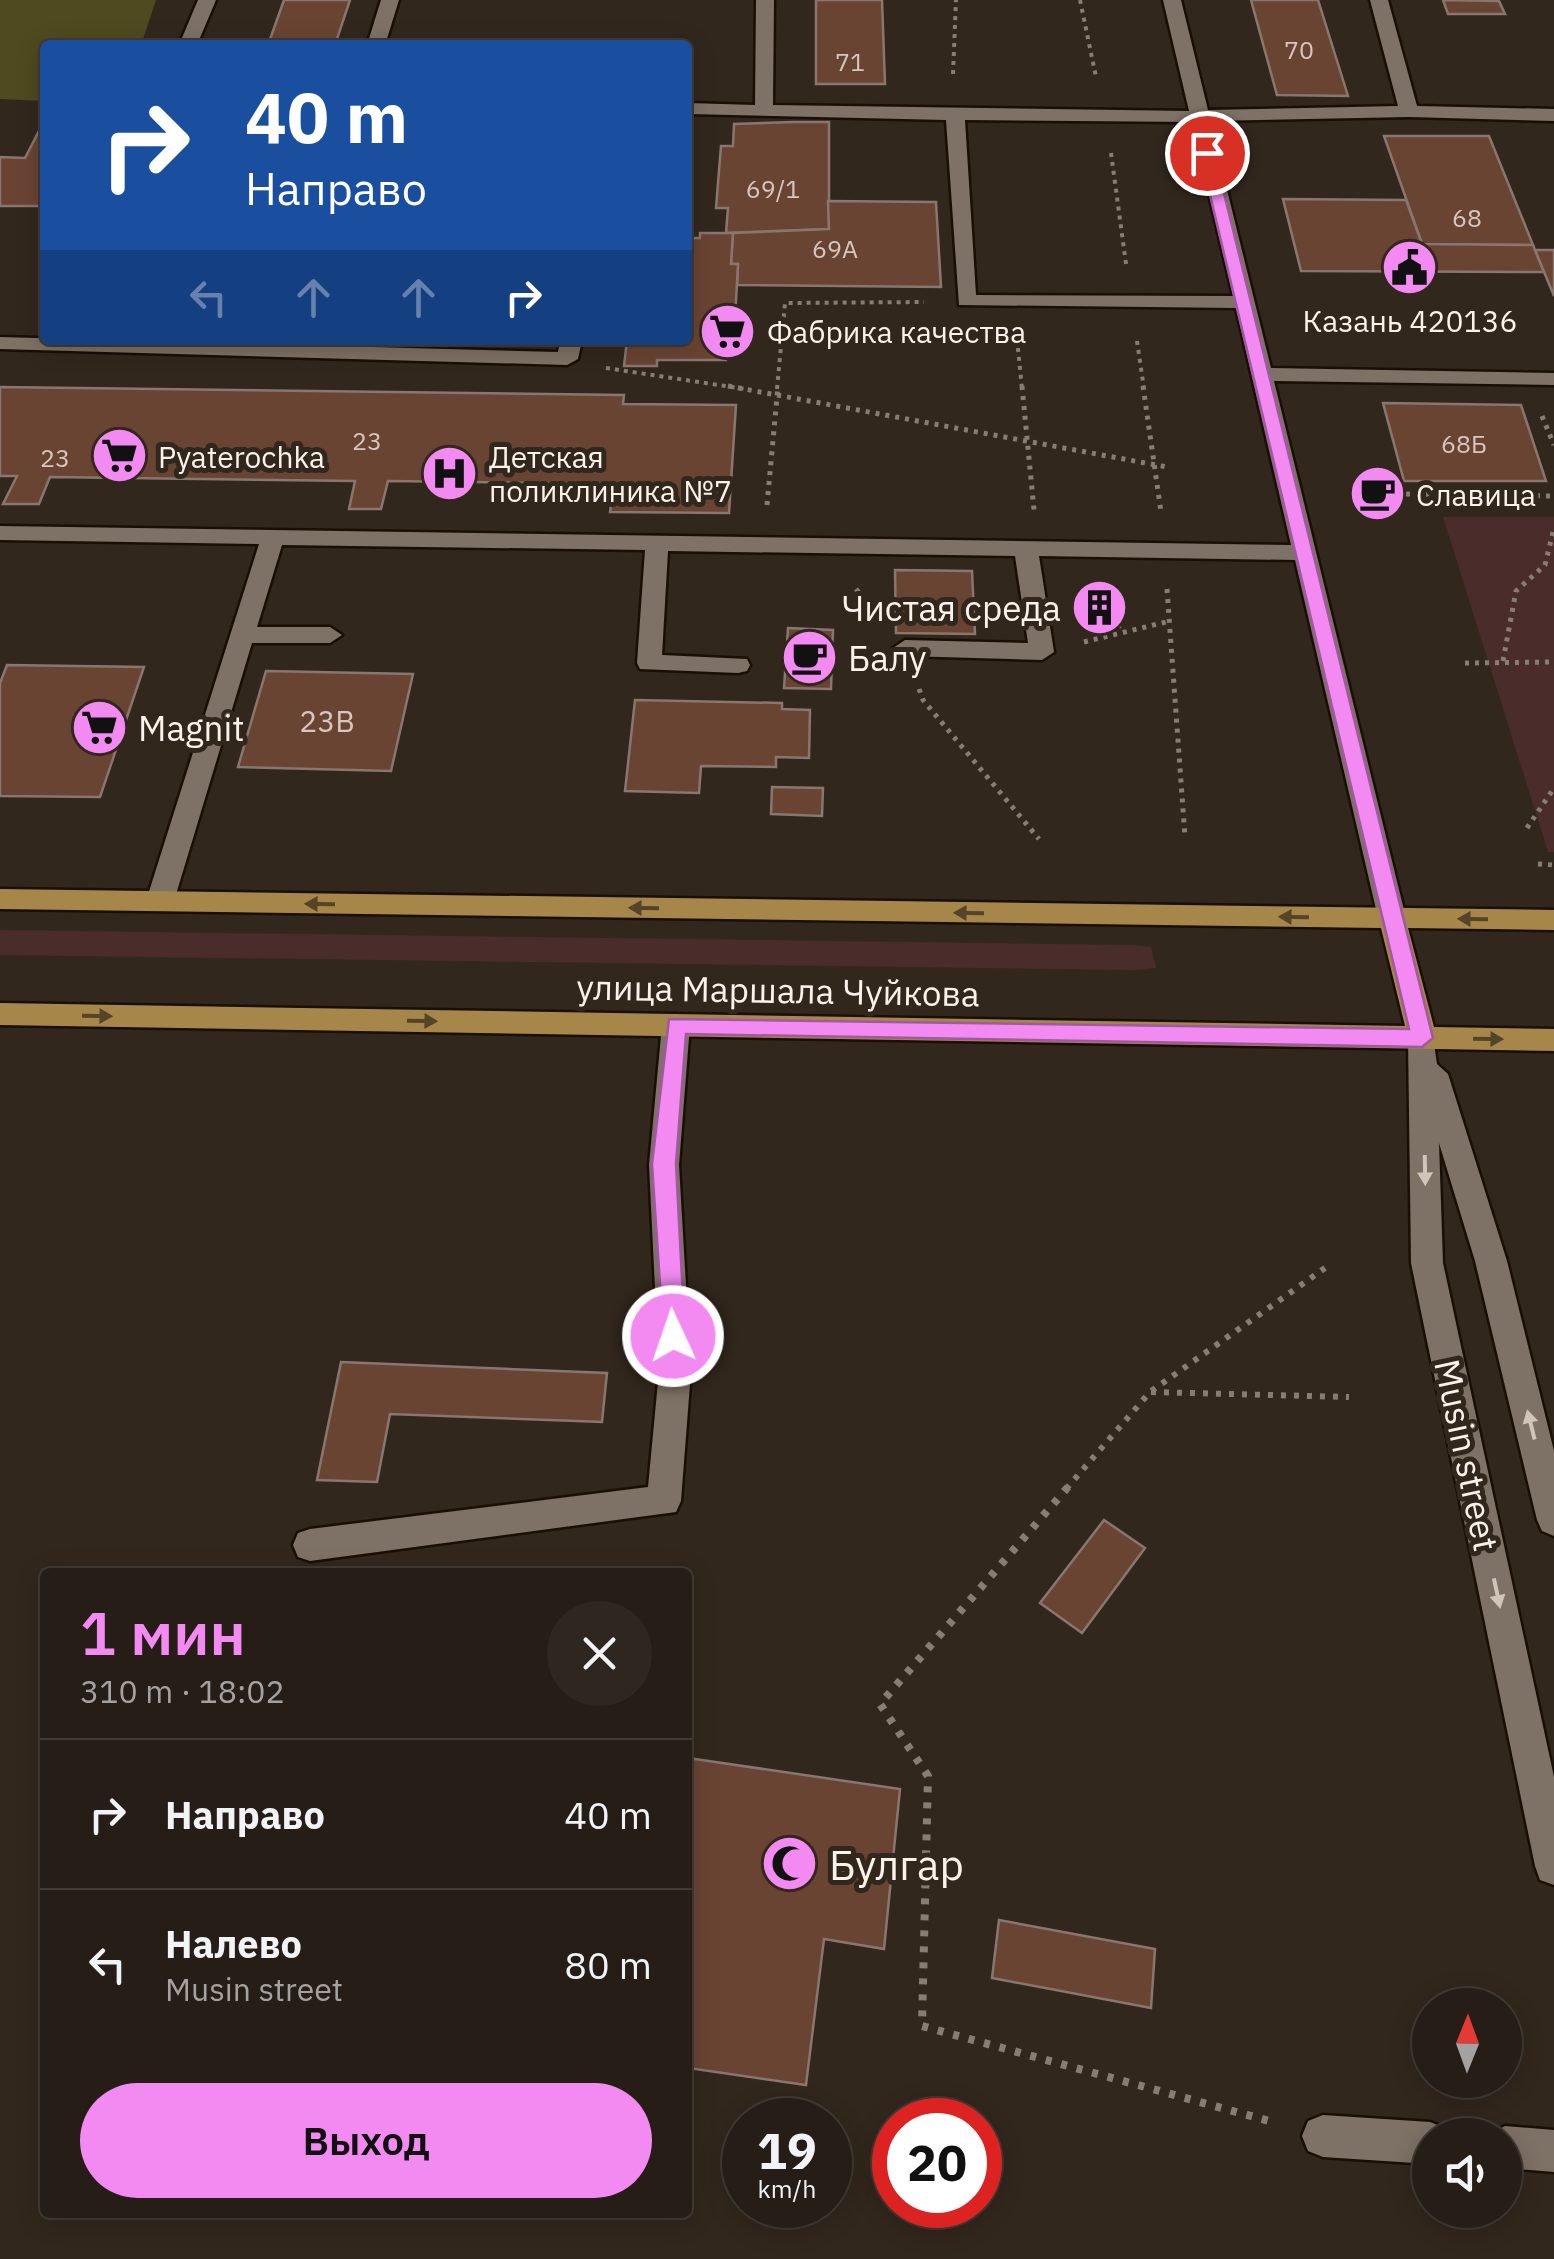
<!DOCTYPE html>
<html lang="ru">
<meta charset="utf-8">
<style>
:root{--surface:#261d16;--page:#2e261f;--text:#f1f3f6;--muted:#a4a2a1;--line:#423b35;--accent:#f28af2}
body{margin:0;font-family:"IBM Plex Sans",sans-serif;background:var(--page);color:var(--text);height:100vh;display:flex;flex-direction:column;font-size:38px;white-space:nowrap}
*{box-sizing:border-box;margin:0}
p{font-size:32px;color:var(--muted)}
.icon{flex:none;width:55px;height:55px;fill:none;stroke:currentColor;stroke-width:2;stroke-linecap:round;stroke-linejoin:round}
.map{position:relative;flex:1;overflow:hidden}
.sheet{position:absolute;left:40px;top:1568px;width:652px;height:650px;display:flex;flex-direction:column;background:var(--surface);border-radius:10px;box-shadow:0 5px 25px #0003,0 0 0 2px var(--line)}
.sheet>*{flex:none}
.banner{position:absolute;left:40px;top:40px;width:652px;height:305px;border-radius:10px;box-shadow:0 5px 25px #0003,0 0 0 2px var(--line);background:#1a4fa0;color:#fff;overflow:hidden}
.needle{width:65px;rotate:1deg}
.tools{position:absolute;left:1412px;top:1988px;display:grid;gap:20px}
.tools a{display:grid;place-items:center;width:110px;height:110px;border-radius:50%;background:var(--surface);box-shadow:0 5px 25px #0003,0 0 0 2px var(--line);font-size:50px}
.speed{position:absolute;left:722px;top:2098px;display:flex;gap:20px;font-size:50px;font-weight:700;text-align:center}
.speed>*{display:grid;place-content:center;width:130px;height:130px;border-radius:50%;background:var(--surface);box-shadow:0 5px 25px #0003,0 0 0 2px var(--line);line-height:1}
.speed small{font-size:25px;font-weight:400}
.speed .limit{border:15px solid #d22;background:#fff;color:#111}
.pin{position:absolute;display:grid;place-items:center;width:85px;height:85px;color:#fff;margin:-42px;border:5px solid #fff;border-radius:50%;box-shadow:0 2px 10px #0007}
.me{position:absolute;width:110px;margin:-55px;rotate:357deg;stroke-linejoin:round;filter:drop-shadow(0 0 8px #0008)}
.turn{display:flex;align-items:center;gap:35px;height:210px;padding:0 40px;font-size:45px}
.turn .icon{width:130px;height:130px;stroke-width:2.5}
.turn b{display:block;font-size:70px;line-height:85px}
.lanes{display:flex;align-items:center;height:95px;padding:0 40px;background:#0003;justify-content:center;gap:50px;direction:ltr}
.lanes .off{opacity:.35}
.round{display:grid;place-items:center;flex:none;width:105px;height:105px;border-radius:52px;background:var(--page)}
.head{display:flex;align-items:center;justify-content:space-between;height:170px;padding:0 40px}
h1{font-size:60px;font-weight:600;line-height:75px;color:var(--accent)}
.cta{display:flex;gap:20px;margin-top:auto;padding:20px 40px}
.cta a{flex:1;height:115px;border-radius:60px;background:var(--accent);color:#111;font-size:40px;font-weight:600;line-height:115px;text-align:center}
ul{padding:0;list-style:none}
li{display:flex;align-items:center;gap:30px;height:150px;padding:0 40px;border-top:2px solid var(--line)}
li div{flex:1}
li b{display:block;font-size:38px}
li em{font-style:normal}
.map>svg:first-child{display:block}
.green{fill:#4a2c2a}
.water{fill:#504a20}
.building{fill:#6a4433;stroke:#88766f;stroke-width:2.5}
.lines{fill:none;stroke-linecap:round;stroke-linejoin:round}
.minor-casing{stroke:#190f07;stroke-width:5}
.major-casing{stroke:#190f07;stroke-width:5}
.path-far3{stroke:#877d75;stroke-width:4;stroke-dasharray:4 5;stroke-linecap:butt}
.path-far2{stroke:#877d75;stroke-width:5;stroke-dasharray:4 6;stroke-linecap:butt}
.path-far1{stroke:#877d75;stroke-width:6;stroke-dasharray:5 8;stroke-linecap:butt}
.path{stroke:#877d75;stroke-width:8;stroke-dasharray:6 10;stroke-linecap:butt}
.minor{fill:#7e7165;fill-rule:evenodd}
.major{fill:#a78749;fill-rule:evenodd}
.oneway{fill:#55442a}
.oneway2{fill:#cfc5bc}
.route{fill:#f28af2;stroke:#9d5a9d;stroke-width:2.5}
.labels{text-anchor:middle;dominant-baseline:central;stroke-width:10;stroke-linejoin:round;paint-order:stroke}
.far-number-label{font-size:25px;fill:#d6c6bd}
.far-poi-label{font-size:30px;fill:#faf2eb;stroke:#32271d;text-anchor:start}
.number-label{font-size:30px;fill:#d6c6bd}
.poi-label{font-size:35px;fill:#faf2eb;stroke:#32271d;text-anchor:start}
.street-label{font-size:35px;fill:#faf2eb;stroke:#32271d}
.near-poi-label{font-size:42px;fill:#faf2eb;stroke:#32271d;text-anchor:start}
</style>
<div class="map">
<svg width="1554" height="2259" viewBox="0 0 1554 2259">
<rect width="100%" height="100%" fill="#32271d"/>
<g class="green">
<path d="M1443,517H1554V852H1548Z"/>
<path d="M0,930L1133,945L1151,947L1156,968L1134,970L0,955Z"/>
</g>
<path class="water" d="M0,0H156L141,45H45V101L0,99Z"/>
<g class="building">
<path d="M284,0H350L335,45H268Z"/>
<path d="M816,0H882L885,84H816Z"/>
<path d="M1251,0H1318L1348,96L1277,95Z"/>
<path d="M1443,0L1499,1L1505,14H1448Z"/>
<path d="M793,122H829V229L726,233L728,208H716L721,146H733L734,124Z"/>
<path d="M42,125L45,198L41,206H0V157L25,158Z"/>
<path d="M1384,136H1489L1533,245L1422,244Z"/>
<path d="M1283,199L1406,200L1422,244L1533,245L1544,272L1301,271Z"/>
<path d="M828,201L936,202L941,287L737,285L738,264H731L733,233L829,229Z"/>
<path d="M700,233H733L731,264H738L733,356H727L726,360H657V366H624L627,340H688V238H700Z"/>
<path d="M1535,250H1554V296Z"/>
<path d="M0,387L624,395L623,404L736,405L729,513L610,512L614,484L388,481L381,509H349L355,481L50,477L39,504H3L17,476H0Z"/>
<path d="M1383,403L1521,405L1546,481H1404Z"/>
<path d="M1361,485L1388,486L1394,502L1365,503Z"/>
<path d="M895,570L972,571L975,634L896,633Z"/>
<path d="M1081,588L1113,589L1120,627H1087Z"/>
<path d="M788,628L833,630L831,689L784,688Z"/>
<path d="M7,665L144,667L100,797L0,796V683Z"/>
<path d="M266,671L413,674L391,771L238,767Z"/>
<path d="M635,700L782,703V709L810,710L809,758L776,757V767L701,766L699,793L625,791Z"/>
<path d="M772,787L823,788L822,816L771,814Z"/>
<path d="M341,1362L607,1373L602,1422L390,1414L377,1482L317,1480Z"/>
<path d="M1104,1520L1145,1548L1082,1633L1040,1603Z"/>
<path d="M688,1758L900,1789L884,1949L824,1939L806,2085L688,2068Z"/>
<path d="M999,1920L1155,1949L1151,2008L992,1978Z"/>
</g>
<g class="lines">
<defs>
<g id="minor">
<path d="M198,0H216L197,45H179Z"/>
<path d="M381,0H399L385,45H367Z"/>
<path d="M756,0H774L773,105L1189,111L1163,0H1181L1208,110L1398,106L1370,0H1388L1417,106L1554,109V121L1409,117L1210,121L1271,368L1554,373V385L1274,381L1406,918L1402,925H1382L1378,918L1295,560L1039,556L1054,652L1042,660L905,656L893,648L905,640L1028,643L1015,556L668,551L662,655L747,659L750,665L747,671L738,673L640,669L637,663L645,550L282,545L257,627H330L342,635L330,643H252L174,901L160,911L150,908L146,901L259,544L0,540V526L1291,545L1236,308L959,305L946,120L688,114V103L755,105ZM965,120L1192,122L1233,296L976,295Z"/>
<path d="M0,337L558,352L560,340H582L578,359L567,365L0,349Z"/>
<path d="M676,1014L686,1017L690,1025L679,1165L691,1371L681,1501L676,1512L310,1561L298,1557L293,1545L298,1533L310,1529L648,1487L659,1371L649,1165L662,1025L666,1017Z"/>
<path d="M1422,1027L1432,1030L1437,1064L1448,1074L1507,1261L1554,1451V1536L1542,1531L1537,1520L1475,1261L1439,1143L1443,1263L1554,1777V1885L1540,1880L1535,1866L1411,1263L1408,1038L1412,1030Z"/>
<path d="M1323,2115L1430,2122L1445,2128L1447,2135H1430V2164L1323,2157L1308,2151L1302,2136L1308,2121Z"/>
<path d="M1505,2126L1554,2130V2172L1505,2168V2135H1489Z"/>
</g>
<path id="major" d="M0,889L1554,910V930L1408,928L1434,1027L1554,1029V1051L0,1025V1003L1405,1026L1381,928L0,909Z"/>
</defs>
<use href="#minor" class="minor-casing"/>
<use href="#major" class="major-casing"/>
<g class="path-far3">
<path d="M1080,0L1096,77"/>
<path d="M953,74L956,0"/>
<path d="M1111,153L1126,264"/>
<path d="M1017,339L1022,389"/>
<path d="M1137,341L1144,389"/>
<path d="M606,368L745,389"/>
<path d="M777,389L785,303L924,302"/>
</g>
<g class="path-far2">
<path d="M728,386L1167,467"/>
<path d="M1022,386L1034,510"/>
<path d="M1143,386L1161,512"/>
<path d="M1542,416L1554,445"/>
<path d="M1406,494L1554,496"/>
<path d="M767,505L778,386"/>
<path d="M856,589L880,618"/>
<path d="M1167,589L1185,837"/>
<path d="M1084,642L1170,621"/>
<path d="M1503,661L1516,591L1545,565L1554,528"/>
<path d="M1465,663L1554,662"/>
<path d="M919,689L923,700L1039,839"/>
<path d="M1527,828L1554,788"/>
<path d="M1538,864L1554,865"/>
</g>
<g class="path-far1">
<path d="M1151,1392L1349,1397"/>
<path d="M1066,1489L1150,1392L1325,1268"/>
</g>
<path class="path" d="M1068,1487L880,1704L928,1776L922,2026L1273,2122"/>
<use href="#minor" class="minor"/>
<use href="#major" class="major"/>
</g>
<defs><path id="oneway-solid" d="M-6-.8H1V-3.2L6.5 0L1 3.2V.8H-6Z" transform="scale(2.5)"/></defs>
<g class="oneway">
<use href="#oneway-solid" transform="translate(320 904) rotate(-179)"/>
<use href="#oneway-solid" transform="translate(644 908) rotate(-179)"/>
<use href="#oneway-solid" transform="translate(969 913) rotate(-179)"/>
<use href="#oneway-solid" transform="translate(1294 917) rotate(-179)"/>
<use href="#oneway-solid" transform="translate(1473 919) rotate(-179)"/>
<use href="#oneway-solid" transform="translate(97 1016) rotate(1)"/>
<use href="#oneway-solid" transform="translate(422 1021) rotate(1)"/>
<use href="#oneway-solid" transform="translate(1488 1039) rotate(1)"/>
</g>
<g class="oneway2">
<use href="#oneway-solid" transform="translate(1425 1170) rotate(89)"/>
<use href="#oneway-solid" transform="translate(1531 1425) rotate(-104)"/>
<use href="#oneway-solid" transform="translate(1497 1593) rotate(78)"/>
</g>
<path class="route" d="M1207,149L1214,153L1433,1038L1422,1047L686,1034L676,1164L685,1336L681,1344H664L652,1164L669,1019L1409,1029L1200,153Z"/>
<defs>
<symbol id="civic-disc" viewBox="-11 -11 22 22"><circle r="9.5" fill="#f28af2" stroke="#32271d"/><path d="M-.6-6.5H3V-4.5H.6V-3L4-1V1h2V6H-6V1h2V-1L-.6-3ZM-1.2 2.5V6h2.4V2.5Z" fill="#111"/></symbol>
<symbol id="supermarket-disc" viewBox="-11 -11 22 22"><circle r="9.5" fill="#f28af2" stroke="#32271d"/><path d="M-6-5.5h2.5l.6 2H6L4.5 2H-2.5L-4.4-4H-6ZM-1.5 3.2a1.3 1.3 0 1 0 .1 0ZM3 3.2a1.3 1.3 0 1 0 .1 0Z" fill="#111"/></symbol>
<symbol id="hospital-disc" viewBox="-11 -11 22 22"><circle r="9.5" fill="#f28af2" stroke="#32271d"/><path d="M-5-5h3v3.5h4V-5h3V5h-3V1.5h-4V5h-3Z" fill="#111"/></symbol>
<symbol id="cafe-disc" viewBox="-11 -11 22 22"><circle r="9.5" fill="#f28af2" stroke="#32271d"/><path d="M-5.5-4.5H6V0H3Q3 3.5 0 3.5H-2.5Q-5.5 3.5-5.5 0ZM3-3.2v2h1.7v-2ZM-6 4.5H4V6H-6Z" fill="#111"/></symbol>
<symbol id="building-disc" viewBox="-11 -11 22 22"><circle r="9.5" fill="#f28af2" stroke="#32271d"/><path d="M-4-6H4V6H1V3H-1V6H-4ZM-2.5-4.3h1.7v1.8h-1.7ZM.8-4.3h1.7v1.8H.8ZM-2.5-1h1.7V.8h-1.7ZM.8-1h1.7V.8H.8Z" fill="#111"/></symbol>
<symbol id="mosque-disc" viewBox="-11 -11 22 22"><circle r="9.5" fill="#f28af2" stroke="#32271d"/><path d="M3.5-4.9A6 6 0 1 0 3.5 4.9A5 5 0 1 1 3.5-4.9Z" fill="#111"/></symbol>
</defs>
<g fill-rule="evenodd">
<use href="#civic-disc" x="1378" y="236" width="63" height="63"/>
<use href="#supermarket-disc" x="696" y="300" width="63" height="63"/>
<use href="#supermarket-disc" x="88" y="424" width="63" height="63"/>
<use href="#hospital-disc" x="418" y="442" width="63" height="63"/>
<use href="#cafe-disc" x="1346" y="462" width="63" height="63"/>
<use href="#building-disc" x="1068" y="576" width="63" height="63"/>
<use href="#cafe-disc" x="778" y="626" width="63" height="63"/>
<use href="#supermarket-disc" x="68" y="696" width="63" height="63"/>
<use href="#mosque-disc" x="758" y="1832" width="63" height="63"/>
</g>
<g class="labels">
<g class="far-number-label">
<text x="1299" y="49">70</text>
<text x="850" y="61">71</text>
<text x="773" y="188">69/1</text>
<text x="1467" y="217">68</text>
<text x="835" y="248">69А</text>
<text x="367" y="440">23</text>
<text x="1464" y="443">68Б</text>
<text x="55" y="457">23</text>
</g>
<g class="far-poi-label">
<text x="1410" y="320" text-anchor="middle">Казань 420136</text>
<text x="767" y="331">Фабрика качества</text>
<text x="158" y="456">Pyaterochka</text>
<text x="489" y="456">Детская<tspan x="489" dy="34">поликлиника №7</tspan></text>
<text x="1416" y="494">Славица</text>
</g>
<g class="number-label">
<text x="327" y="720">23В</text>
</g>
<g class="poi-label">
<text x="1061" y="608" text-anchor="end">Чистая среда</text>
<text x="848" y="658">Балу</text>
<text x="138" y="728">Magnit</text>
</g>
<g class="street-label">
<text transform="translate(778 990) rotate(1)">улица Маршала Чуйкова</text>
<text transform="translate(1467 1455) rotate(78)">Musin street</text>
</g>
<g class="near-poi-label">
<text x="829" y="1864">Булгар</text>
</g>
</g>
</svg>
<div class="tools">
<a><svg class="needle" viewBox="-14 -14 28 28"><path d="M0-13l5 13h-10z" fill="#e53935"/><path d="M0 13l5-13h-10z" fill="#a4a2a1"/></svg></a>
<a><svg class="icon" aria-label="sound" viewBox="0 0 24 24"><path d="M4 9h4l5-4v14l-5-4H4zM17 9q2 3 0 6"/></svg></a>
</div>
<div class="speed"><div>19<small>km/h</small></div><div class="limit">20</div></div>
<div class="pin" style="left:1207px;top:153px;background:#d93025"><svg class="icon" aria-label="arrive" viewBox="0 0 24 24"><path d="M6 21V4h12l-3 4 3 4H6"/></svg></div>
<svg class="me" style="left:673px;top:1336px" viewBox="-20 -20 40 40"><circle r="17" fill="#f28af2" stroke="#fff" stroke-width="3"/><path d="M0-11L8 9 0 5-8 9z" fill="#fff"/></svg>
<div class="banner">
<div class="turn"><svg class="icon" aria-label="right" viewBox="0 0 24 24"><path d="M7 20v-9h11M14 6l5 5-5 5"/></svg><div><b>40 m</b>Направо</div></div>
<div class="lanes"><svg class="icon off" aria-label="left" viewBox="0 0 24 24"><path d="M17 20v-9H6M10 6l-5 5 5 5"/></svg><svg class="icon off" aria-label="ahead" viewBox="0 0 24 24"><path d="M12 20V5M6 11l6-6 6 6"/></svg><svg class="icon off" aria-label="ahead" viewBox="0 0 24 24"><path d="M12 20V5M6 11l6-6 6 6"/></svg><svg class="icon" aria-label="right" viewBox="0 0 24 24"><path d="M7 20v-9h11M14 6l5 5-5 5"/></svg></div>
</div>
<section class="sheet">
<div class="head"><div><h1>1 мин</h1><p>310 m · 18:02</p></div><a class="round"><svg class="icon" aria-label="close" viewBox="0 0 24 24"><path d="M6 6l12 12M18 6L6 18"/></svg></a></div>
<ul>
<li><svg class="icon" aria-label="right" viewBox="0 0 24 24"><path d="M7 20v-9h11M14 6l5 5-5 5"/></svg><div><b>Направо</b></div><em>40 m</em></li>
<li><svg class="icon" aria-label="left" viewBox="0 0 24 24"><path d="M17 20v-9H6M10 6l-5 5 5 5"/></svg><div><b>Налево</b><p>Musin street</p></div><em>80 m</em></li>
</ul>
<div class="cta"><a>Выход</a></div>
</section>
</div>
